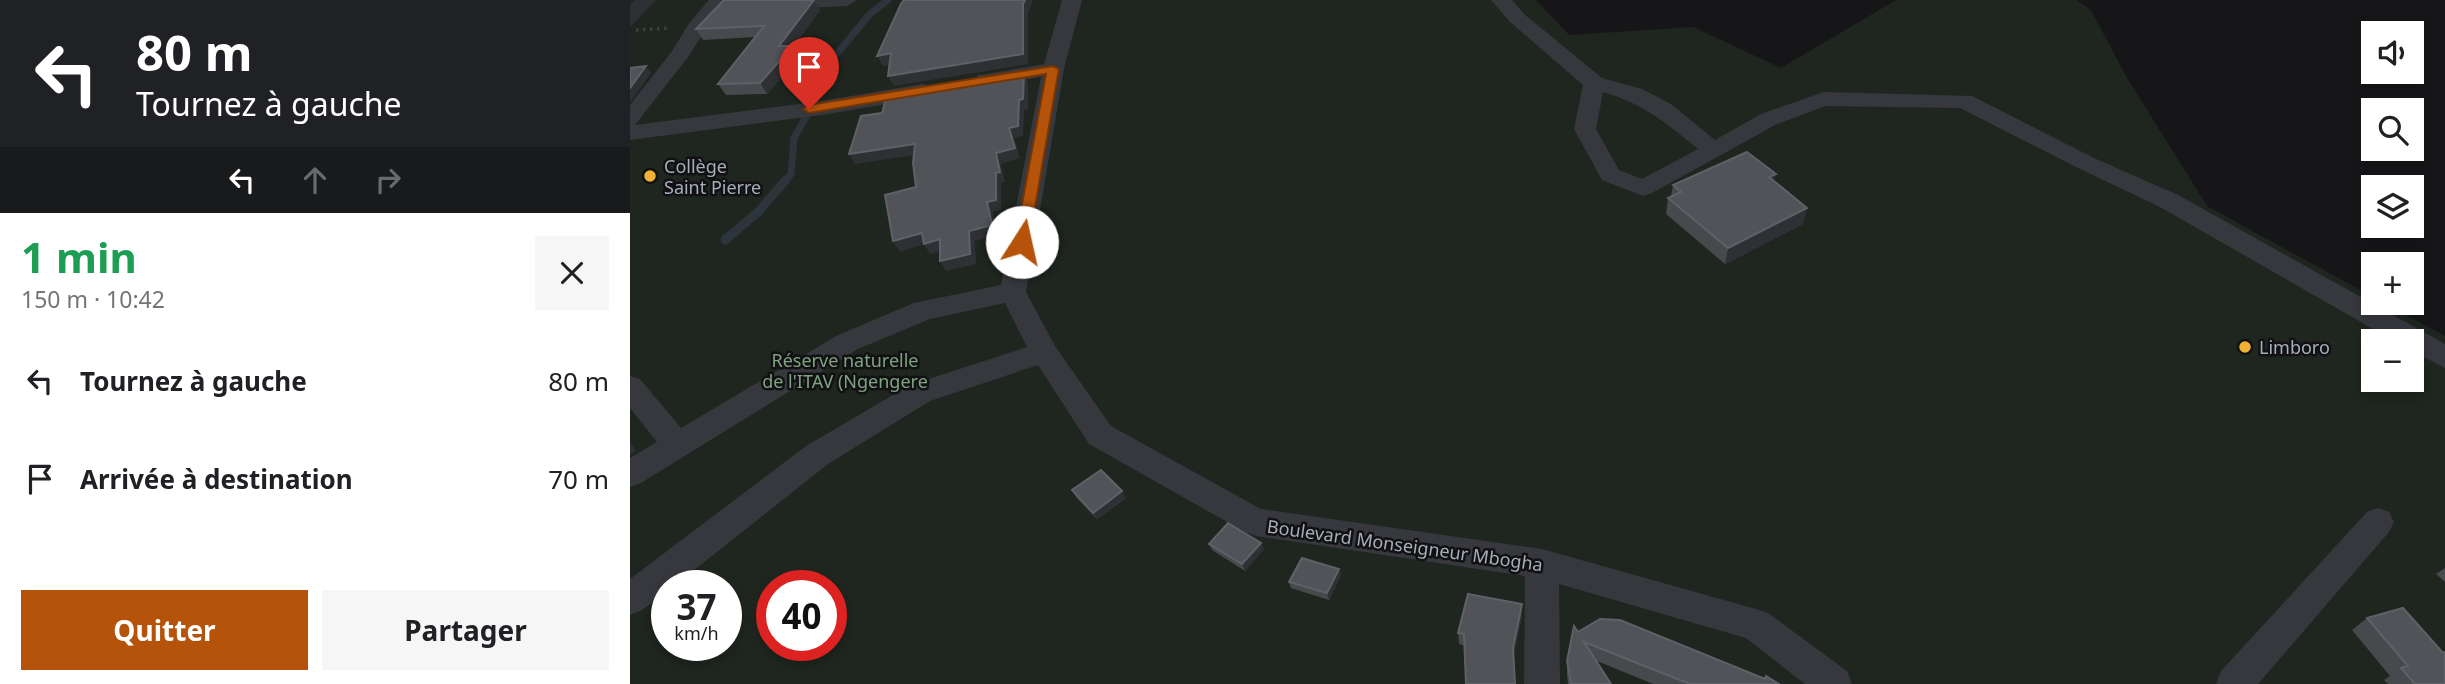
<!DOCTYPE html>
<html lang="fr">
<meta charset="utf-8">
<style>
:root{--surface:#fff;--page:#f6f6f6;--text:#202124;--muted:#757577;--accent:#b45309}
body{margin:0;font-family:"Noto Sans",sans-serif;background:var(--page);color:var(--text);height:100vh;display:flex;flex-direction:column;font-size:26px;white-space:nowrap}
*{box-sizing:border-box;margin:0}
p{font-size:23px;color:var(--muted)}
.icon{flex:none;width:38px;height:38px;fill:none;stroke:currentColor;stroke-width:2;stroke-linecap:round;stroke-linejoin:round}
.map{position:relative;flex:1;overflow:hidden}
.sheet{display:flex;flex-direction:column;background:var(--surface);width:630px}
.sheet>*{flex:none}
.hud{background:#202124;color:#fff;overflow:hidden}
.buttons{position:absolute;left:1731px;top:21px;display:grid;gap:14px}
.buttons a{display:grid;place-items:center;width:63px;height:63px;border-radius:0px;background:var(--surface);box-shadow:0 4px 10px #0003;font-size:35px}
.speed{position:absolute;left:21px;top:570px;display:flex;gap:14px;font-size:35px;font-weight:700;text-align:center}
.speed>*{display:grid;place-content:center;width:91px;height:91px;border-radius:50%;background:var(--surface);box-shadow:0 4px 10px #0003;line-height:1}
.speed small{font-size:18px;font-weight:400}
.speed .limit{border:10px solid #d22;background:#fff;color:#111}
.pin{position:absolute;display:grid;place-items:center;width:60px;height:60px;color:#fff;margin:-72px -30px;border-radius:50% 50% 50% 0;rotate:-45deg;box-shadow:0 0 7px #0007}
.pin .icon{rotate:45deg}
.me{position:absolute;width:77px;margin:-38px;rotate:10deg;stroke-linejoin:round;filter:drop-shadow(0 0 5px #0008)}
.turn{display:flex;align-items:center;gap:24px;height:147px;padding:0 21px;font-size:32px}
.turn .icon{width:91px;height:91px;stroke-width:2.5}
.turn b{display:block;font-size:49px;line-height:60px}
.lanes{display:flex;align-items:center;height:66px;padding:0 21px;background:#0003;justify-content:center;gap:35px;direction:ltr}
.lanes .off{opacity:.35}
.round{display:grid;place-items:center;flex:none;width:74px;height:74px;border-radius:0px;background:var(--page)}
.head{display:flex;align-items:center;justify-content:space-between;height:119px;padding:0 21px}
h1{font-size:42px;font-weight:700;line-height:52px;color:#1e9e55}
.button{display:flex;gap:14px;margin-top:auto;padding:14px 21px}
.button a{flex:1;height:80px;border-radius:0px;background:var(--accent);color:#fff;font-size:28px;font-weight:700;line-height:80px;text-align:center}
.button a+a{background:var(--page);color:var(--text)}
ul{padding:0;list-style:none}
li{display:flex;align-items:center;gap:21px;height:98px;padding:0 21px}
li div{flex:1}
li b{display:block;font-size:26px}
li em{font-style:normal}
main{display:flex;flex:1;min-height:0}
.map>svg:first-child{display:block}
.green{fill:#1e261f;fill-rule:evenodd}
.lines{fill:none;stroke-linecap:round;stroke-linejoin:round}
.stream-far1{stroke:#2c353c;stroke-width:7}
.stream{stroke:#2c353c;stroke-width:9}
.path{stroke:#3d3f44;stroke-width:3.5;stroke-dasharray:2.5 4.5;stroke-linecap:butt}
.minor{fill:#37383d;fill-rule:evenodd}
.wall{fill:#47494d}
.shaded-wall{fill:#2f3033}
.building{fill:#525359;stroke:#5f6168;stroke-width:2}
.route{fill:#b45309;stroke:#753606;stroke-width:2}
.poi-dot{fill:#f2b134;stroke:#111113;stroke-width:2.5}
.labels{text-anchor:middle;dominant-baseline:central;stroke-width:5;stroke-linejoin:round;paint-order:stroke}
.poi-label{font-size:18px;fill:#a8adb8;stroke:#111113;text-anchor:start}
.park-label{font-size:18px;fill:#7fa381;stroke:#111113}
.street-label{font-size:18px;fill:#a8adb8;stroke:#111113}
</style>
<main>
<section class="sheet">
<div class="hud">
<div class="turn"><svg class="icon" aria-label="left" viewBox="0 0 24 24"><path d="M17 20v-9H6M10 6l-5 5 5 5"/></svg><div><b>80 m</b>Tournez à gauche</div></div>
<div class="lanes"><svg class="icon" aria-label="left" viewBox="0 0 24 24"><path d="M17 20v-9H6M10 6l-5 5 5 5"/></svg><svg class="icon off" aria-label="ahead" viewBox="0 0 24 24"><path d="M12 20V5M6 11l6-6 6 6"/></svg><svg class="icon off" aria-label="right" viewBox="0 0 24 24"><path d="M7 20v-9h11M14 6l5 5-5 5"/></svg></div>
</div>
<div class="head"><div><h1>1 min</h1><p>150 m · 10:42</p></div><a class="round"><svg class="icon" aria-label="close" viewBox="0 0 24 24"><path d="M6 6l12 12M18 6L6 18"/></svg></a></div>
<ul>
<li><svg class="icon" aria-label="left" viewBox="0 0 24 24"><path d="M17 20v-9H6M10 6l-5 5 5 5"/></svg><div><b>Tournez à gauche</b></div><em>80 m</em></li>
<li><svg class="icon" aria-label="arrive" viewBox="0 0 24 24"><path d="M6 21V4h12l-3 4 3 4H6"/></svg><div><b>Arrivée à destination</b></div><em>70 m</em></li>
</ul>
<div class="button"><a>Quitter</a><a>Partager</a></div>
</section>
<div class="map">
<svg width="1815" height="684" viewBox="0 0 1815 684">
<rect width="100%" height="100%" fill="#161618"/>
<path class="green" d="M0,0H906L939,35L1063,27L1151,68L1266,0H1447L1461,10L1497,78L1577,206L1743,297V303H1754L1815,336V684H0ZM1743,341H1782V380H1743ZM37,586H96V646H37ZM142,586H201V646H142Z"/>
<g class="lines">
<path class="stream-far1" d="M153,183L161,174L164,138L194,84L199,63L240,14L258,0"/>
<path class="stream" d="M95,240L128,212L155,181"/>
<path class="path" d="M6,30L39,28"/>
<g class="minor">
<path d="M79,0H100L76,29L58,57L5,125L192,101L292,84L300,86L303,91L300,96L292,98L192,115L0,140V105L42,51L60,22Z"/>
<path d="M141,0H227L217,6L149,9L142,7L139,3Z"/>
<path d="M432,0H452L434,69L396,292L425,346L481,426L631,509L912,549L1126,609L1138,613L1217,671L1222,684H1175L1116,638L929,584L930,684H894L895,576L626,536L615,532L459,444L408,365L300,401L198,464L44,586H37V592L12,610L0,615V579L176,446L280,385L397,347L375,303L300,319L228,349L11,483L0,487V458L27,442L0,408V376L10,379L51,428L208,335L284,303L371,285L411,77L356,86L348,85L345,80L348,75L356,74L414,64Z"/>
<path d="M861,0H882L894,14L972,78L1012,89L1041,104L1085,140L1131,114L1194,92L1342,96L1464,158L1548,195L1815,344V368L1782,351V341H1764L1530,207L1448,168L1330,108L1196,106L1147,124L1022,193L1013,196L972,180L944,129L953,85L880,22ZM973,92C1012,103 1038,124 1068,149L1012,179L989,170L966,129Z"/>
<path d="M1748,508L1759,512L1764,522L1759,532L1628,684H1586L1591,671L1737,512Z"/>
</g>
</g>
<g class="wall">
<path d="M184,0L190,10L163,47L169,56L137,94L96,95L88,84L125,37L73,40L66,29Z"/>
<path d="M1144,182L1173,224L1095,264L1036,214L1038,198L1041,196L1043,185Z"/>
<path d="M442,490L496,498L467,519L446,497Z"/>
<path d="M579,544L634,549L615,571L582,550Z"/>
<path d="M1815,568V582L1806,574Z"/>
<path d="M709,569L711,575L699,600L661,588L659,582Z"/>
<path d="M892,616L883,658L829,644L828,633Z"/>
<path d="M1737,618L1813,653L1815,684H1758L1754,680L1760,676L1722,630Z"/>
<path d="M948,632L1149,684H1023L967,661L981,684H938L937,675V661Z"/>
</g>
<g class="shaded-wall">
<path d="M5,0H26L0,27V5Z"/>
<path d="M184,0L190,10L163,47L169,56L137,94L130,83L149,46Z"/>
<path d="M395,0H403L398,14V64L264,86L258,76L393,4Z"/>
<path d="M261,53L266,64L253,66L247,56Z"/>
<path d="M16,66L21,73L0,103V88Z"/>
<path d="M394,72L398,82V109L394,110L393,136L384,138L390,158L371,164L375,182L371,183V210L363,212L368,235L345,241L346,264L316,271L310,261L339,231L357,202L366,153L379,128L389,100Z"/>
<path d="M285,144L291,154L225,164L219,154Z"/>
<path d="M1146,174L1142,190L1139,177Z"/>
<path d="M1177,208L1173,224L1095,264L1098,248Z"/>
<path d="M292,233L310,239L316,249L300,254L294,244L270,252L263,241Z"/>
<path d="M0,442L6,451L0,455Z"/>
<path d="M492,491L496,498L467,519L463,513Z"/>
<path d="M631,543L634,549L615,571L612,564Z"/>
<path d="M709,569L711,575L699,600L697,593Z"/>
<path d="M892,604V616L883,659V648Z"/>
</g>
<g class="building">
<path d="M94,0H184L149,46H163L130,83L88,84L134,26L66,29Z"/>
<path d="M274,0H395L393,4V54L258,76L261,53L247,56L271,4Z"/>
<path d="M16,66L0,88V68Z"/>
<path d="M394,72L393,99L389,100L388,126L379,128L385,148L366,153L370,172L366,173V200L357,202L362,225L339,231L340,254L310,261V239L294,244L292,233L263,241L255,195L286,187L283,163L285,144L219,154L231,116L252,113L257,95Z"/>
<path d="M1117,152L1146,174L1139,177L1177,208L1098,248L1038,198L1051,192L1043,185Z"/>
<path d="M471,470L492,491L463,513L442,490Z"/>
<path d="M598,523L631,543L612,564L579,544Z"/>
<path d="M672,558L709,569L697,593L659,582Z"/>
<path d="M838,594L892,604L883,648L885,684H836L834,634L828,633Z"/>
<path d="M1773,608L1813,653L1815,652V684H1785L1771,668L1778,666L1737,618Z"/>
<path d="M970,619L990,620L1135,679L1136,676L1149,684H1060L954,642L981,684H941L937,661L944,626L948,632Z"/>
</g>
<path class="route" d="M423,66L429,69L399,242L392,247L385,242L416,74L179,113L173,109L179,105Z"/>
<g class="poi-dot">
<circle cx="20" cy="176" r="7"/>
<circle cx="1615" cy="347" r="7"/>
</g>
<g class="labels">
<g class="poi-label">
<text x="34" y="166">Collège<tspan x="34" dy="21">Saint Pierre</tspan></text>
<text x="1629" y="347">Limboro</text>
</g>
<g class="park-label">
<text x="215" y="360">Réserve naturelle<tspan x="215" dy="21">de l'ITAV (Ngengere</tspan></text>
</g>
<g class="street-label">
<text transform="translate(775 545) rotate(8)">Boulevard Monseigneur Mbogha</text>
</g>
</g>
</svg>
<div class="buttons">
<a><svg class="icon" aria-label="sound" viewBox="0 0 24 24"><path d="M4 9h4l5-4v14l-5-4H4zM17 9q2 3 0 6"/></svg></a>
<a><svg class="icon" aria-label="search" viewBox="0 0 24 24"><circle cx="10" cy="10" r="6"/><path d="M15 15l6 6"/></svg></a>
<a><svg class="icon" aria-label="layers" viewBox="0 0 24 24"><path d="M12 4l9 5-9 5-9-5zM3 14l9 5 9-5"/></svg></a>
<a>+</a>
<a>−</a>
</div>
<div class="speed"><div>37<small>km/h</small></div><div class="limit">40</div></div>
<div class="pin" style="left:179px;top:109px;background:#d93025"><svg class="icon" aria-label="arrive" viewBox="0 0 24 24"><path d="M6 21V4h12l-3 4 3 4H6"/></svg></div>
<svg class="me" style="left:392px;top:242px" viewBox="-20 -20 40 40"><circle r="19" fill="#fff"/><path d="M0-13L10 11 0 6-10 11z" fill="#b45309"/></svg>
</div>
</main>
